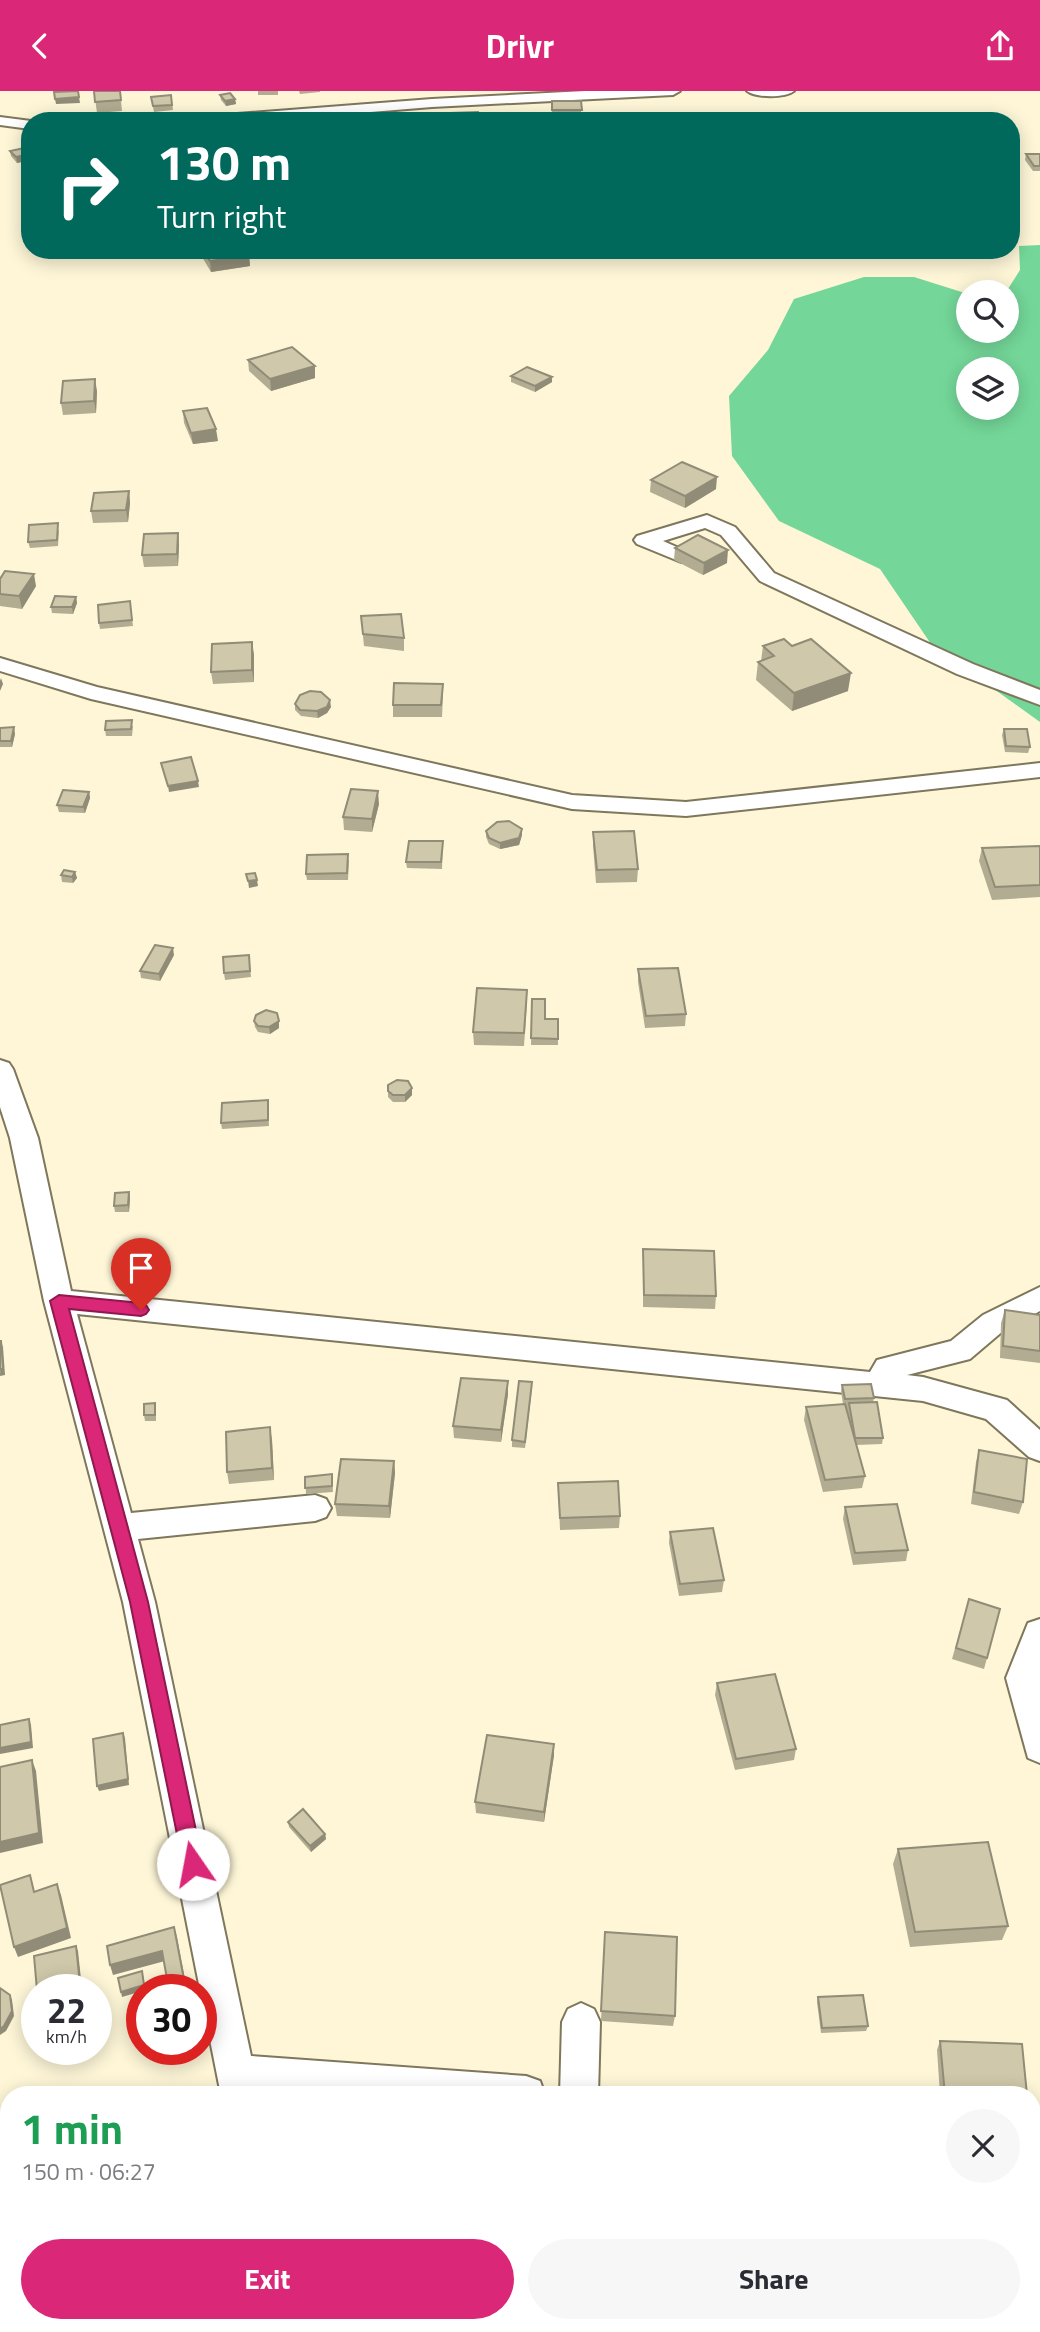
<!DOCTYPE html>
<meta charset="utf-8">
<style>
:root{--surface:#fff;--page:#f7f7f7;--text:#2b2b33;--muted:#7c7c81;--accent:#db2777}
body{margin:0;font-family:"Titillium Web",sans-serif;background:var(--page);color:var(--text);height:100vh;display:flex;flex-direction:column;font-size:26px;white-space:nowrap}
*{box-sizing:border-box;margin:0}
p{font-size:23px;color:var(--muted)}
.icon{flex:none;width:38px;height:38px;fill:none;stroke:currentColor;stroke-width:2;stroke-linecap:round;stroke-linejoin:round}
.map{position:relative;flex:1;overflow:hidden}
.details{position:absolute;left:0px;top:1995px;width:1041px;height:247px;display:flex;flex-direction:column;background:var(--surface);border-radius:28px 28px 0 0;box-shadow:0 4px 18px #0003}
.details>*{flex:none}
.banner{position:absolute;left:21px;top:21px;width:999px;height:147px;border-radius:28px;box-shadow:0 4px 18px #0003;background:#00695c;color:#fff;overflow:hidden}
.controls{position:absolute;left:956px;top:189px;display:grid;gap:14px}
.controls a{display:grid;place-items:center;width:63px;height:63px;border-radius:50%;background:var(--surface);box-shadow:0 4px 18px #0003;font-size:35px}
.speed{position:absolute;left:21px;top:1883px;display:flex;gap:14px;font-size:35px;font-weight:700;text-align:center}
.speed>*{display:grid;place-content:center;width:91px;height:91px;border-radius:50%;background:var(--surface);box-shadow:0 4px 18px #0003;line-height:1}
.speed small{font-size:18px;font-weight:400}
.speed .limit{border:10px solid #d22;background:#fff;color:#111}
.pin{position:absolute;display:grid;place-items:center;width:60px;height:60px;color:#fff;margin:-72px -30px;border-radius:50% 50% 50% 0;rotate:-45deg;box-shadow:0 0 7px #0007}
.pin .icon{rotate:45deg}
.me{position:absolute;width:77px;margin:-38px;rotate:348deg;stroke-linejoin:round;filter:drop-shadow(0 0 5px #0008)}
.turn{display:flex;align-items:center;gap:24px;height:147px;padding:0 21px;font-size:32px}
.turn .icon{width:91px;height:91px;stroke-width:2.5}
.turn b{display:block;font-size:49px;line-height:60px}
.round{display:grid;place-items:center;flex:none;width:74px;height:74px;border-radius:37px;background:var(--page)}
.head{display:flex;align-items:center;justify-content:space-between;height:119px;padding:0 21px}
h1{font-size:42px;font-weight:700;line-height:52px;color:#1e9e55}
.primary-button{display:flex;gap:14px;margin-top:auto;padding:14px 21px}
.primary-button a{flex:1;height:80px;border-radius:42px;background:var(--accent);color:#fff;font-size:28px;font-weight:700;line-height:80px;text-align:center}
.primary-button a+a{background:var(--page);color:var(--text)}
header{display:flex;justify-content:space-between;align-items:center;height:91px;padding:0 21px;background:var(--accent);color:#fff;font-size:32px;font-weight:700}
.map>svg:first-child{display:block}
.forest{fill:#74d799;fill-rule:evenodd}
.lines{fill:none;stroke-linecap:round;stroke-linejoin:round}
.street-casing{stroke:#7e775c;stroke-width:4}
.street{fill:#fff;fill-rule:evenodd}
.wall{fill:#b2ac92}
.shaded-wall{fill:#918c77}
.building{fill:#cfc8aa;stroke:#918c77;stroke-width:2}
.route{fill:#db2777;stroke:#8e194d;stroke-width:2}
</style>
<header><svg class="icon" aria-label="back" viewBox="0 0 24 24"><path d="M15 5l-7 7 7 7"/></svg>Drivr<svg class="icon" aria-label="share" viewBox="0 0 24 24"><path d="M12 15V3M7 8l5-5 5 5M5 13v7h14v-7"/></svg></header>
<div class="map">
<svg width="1040" height="2241" viewBox="0 0 1040 2241">
<rect width="100%" height="100%" fill="#fef6d7"/>
<path class="forest" d="M1040,154V631L931,553L880,478L779,430L732,365L729,305L768,259L794,208L864,186H914L968,203V240H1006V201L1020,179L1019,155ZM968,278H1006V317H968Z"/>
<g class="lines">
<defs>
<g id="street">
<path d="M585,0H680L673,4L432,16L260,30H192L199,26L432,8Z"/>
<path d="M747,0H794C785,7 756,7 747,0Z"/>
<path d="M0,26L31,30L30,38L0,34Z"/>
<path d="M707,424L735,436L774,482L973,573L1040,599V614L957,583L760,490L721,444L705,437L663,450L688,461L691,465L688,469L681,471L637,453L634,449L637,445Z"/>
<path d="M0,567L97,596L572,704L686,711L1040,672V686L686,725L572,718L91,608L0,580Z"/>
<path d="M0,969L9,972L13,978L38,1047L71,1200L870,1281L877,1269L951,1250L983,1224L1040,1196V1220L1003,1240L970,1268L907,1284L923,1286L1007,1309L1040,1339V1370L1029,1366L986,1328L923,1310L77,1223L131,1422L315,1404L326,1408L331,1417L326,1426L315,1430L138,1448L155,1511L251,1965L526,1985L540,1990L545,2004H221L123,1511L44,1210L10,1047L0,1016Z"/>
<path d="M1040,1528V1672L1028,1667L1006,1587L1028,1532Z"/>
<path d="M581,1912L594,1918L600,1931L598,2004H560L562,1931L568,1918Z"/>
<path d="M259,2233H301L302,2241H260Z"/>
<path d="M374,2233H473L469,2241H370Z"/>
</g>
</defs>
<use href="#street" class="street-casing"/>
<use href="#street" class="street"/>
</g>
<g class="wall">
<path d="M94,0H120L122,20L97,22Z"/>
<rect x="258" y="0" width="20" height="4"/>
<path d="M299,0H320V1L300,3Z"/>
<path d="M171,4L173,19L154,21L151,6Z"/>
<path d="M220,4L235,8L236,13L226,15L221,9Z"/>
<path d="M552,10H581V24L552,25Z"/>
<path d="M743,23L759,28V30H744Z"/>
<path d="M10,60L30,62V69L17,72L11,65Z"/>
<path d="M1026,63H1040V80H1033L1025,69Z"/>
<path d="M198,159H246L249,164L250,175L211,181Z"/>
<path d="M248,269L315,287L271,300L249,280Z"/>
<path d="M511,285L552,286V291L535,301L511,291Z"/>
<path d="M97,300L96,322L63,324L61,312Z"/>
<path d="M183,320L218,350L193,353L184,332Z"/>
<path d="M651,389L716,398L685,417L650,401Z"/>
<path d="M129,400L130,412L128,431L93,432L91,420Z"/>
<path d="M59,439L58,455L30,457L28,451Z"/>
<path d="M178,442L179,454L178,475L144,476L142,464Z"/>
<path d="M675,457L727,472L703,484L674,469Z"/>
<path d="M0,488L36,495L22,518L0,515Z"/>
<path d="M76,506L77,512L73,523L52,522L51,516Z"/>
<path d="M130,510L133,535L100,538L99,532Z"/>
<path d="M361,525L404,547V560L364,555Z"/>
<path d="M763,555H792L848,600L792,620L756,589L758,571L761,570Z"/>
<path d="M254,563V591L213,593L211,581Z"/>
<path d="M443,605L442,626H393V614Z"/>
<path d="M295,613L331,616L327,622L318,627L301,625L295,619Z"/>
<path d="M133,635L132,645H106L105,639Z"/>
<path d="M0,637L15,643L12,656H0Z"/>
<path d="M1004,638L1030,656L1028,662L1005,661L1002,644Z"/>
<path d="M89,701L90,707L85,722L59,721L57,714Z"/>
<path d="M379,713L372,741L344,739L343,726Z"/>
<path d="M486,740L522,744L519,754L500,758L489,753L486,746Z"/>
<path d="M593,741L638,778L637,791L596,792L593,754Z"/>
<path d="M443,750L442,778L407,777L406,771Z"/>
<path d="M1040,755V806L992,809L979,770L982,757Z"/>
<path d="M349,769L348,789H307L306,783Z"/>
<path d="M75,781L77,787L73,792L62,791L61,784Z"/>
<path d="M174,864L160,890L141,887L140,880Z"/>
<path d="M249,864L251,886L225,889L224,882Z"/>
<path d="M638,878L686,923L685,935L645,937L638,891Z"/>
<path d="M532,908L545,928H558V954H531Z"/>
<path d="M527,911L524,955L474,954L473,941Z"/>
<path d="M254,930H279V937L270,943L258,941L255,936Z"/>
<path d="M388,1000L412,1004L405,1011H393L388,1006Z"/>
<path d="M268,1015L269,1035L222,1038L221,1032Z"/>
<path d="M129,1101L130,1107L129,1121H115L114,1115Z"/>
<path d="M643,1158L716,1205L715,1218L643,1216Z"/>
<path d="M1005,1219L1040,1224V1272L1000,1267L1001,1232Z"/>
<path d="M842,1294L874,1307L873,1311L883,1347L882,1353L856,1354L865,1385L862,1397L823,1401L804,1329L806,1316L843,1313L841,1300Z"/>
<path d="M532,1297L525,1357L512,1356V1349Z"/>
<path d="M508,1303L501,1351L454,1347L453,1335Z"/>
<path d="M156,1318V1330H145L144,1324Z"/>
<path d="M272,1349L274,1389L229,1393L227,1381Z"/>
<path d="M979,1359L1023,1411L1019,1423L971,1413L976,1371Z"/>
<path d="M394,1370L395,1382L390,1427L337,1425L335,1413Z"/>
<path d="M332,1383L333,1401L306,1403L305,1386Z"/>
<path d="M558,1392L620,1425L619,1437L560,1439Z"/>
<path d="M845,1416L908,1459L906,1470L853,1474L843,1428Z"/>
<path d="M670,1441L724,1489L722,1501L679,1505L669,1452Z"/>
<path d="M969,1508L987,1567L984,1578L952,1568Z"/>
<path d="M717,1592L796,1658L794,1669L735,1679L715,1604Z"/>
<path d="M554,1653V1664L544,1731L476,1722L475,1711Z"/>
<path d="M288,1731L325,1743L326,1748L311,1761L289,1736Z"/>
<path d="M898,1758L1008,1835L1002,1849L910,1856L893,1773Z"/>
<path d="M605,1841L675,1925L673,1935L601,1930Z"/>
<path d="M818,1906L868,1935L866,1940L821,1942L817,1911Z"/>
<path d="M940,1950L1027,2004H940L937,1959Z"/>
<rect x="0" y="2140" width="9" height="89"/>
<path d="M955,2233H1032L1040,2241H955Z"/>
</g>
<g class="shaded-wall">
<path d="M79,6L80,12L56,13L55,8Z"/>
<path d="M235,8L236,13L226,15L225,10Z"/>
<path d="M30,63V69L17,72L16,66Z"/>
<path d="M249,164L250,175L211,181L210,170Z"/>
<path d="M315,275V287L271,300L270,288Z"/>
<path d="M552,286V291L535,301V295Z"/>
<path d="M95,288L97,300L96,322L94,310Z"/>
<path d="M216,338L218,350L193,353L191,342Z"/>
<path d="M717,386L716,398L685,417V405Z"/>
<path d="M129,400L130,412L128,431L126,419Z"/>
<path d="M178,442L179,454L178,475L177,463Z"/>
<path d="M728,459L727,472L703,484L704,472Z"/>
<path d="M34,483L36,495L22,518L19,505Z"/>
<path d="M76,506L77,512L73,523L72,516Z"/>
<path d="M252,551L254,563V591L252,579Z"/>
<path d="M851,582L848,600L792,620L794,602Z"/>
<path d="M1,587L3,593L0,600V590Z"/>
<path d="M330,609L331,616L327,622L318,627L317,620Z"/>
<path d="M14,636L15,643L12,656L11,650Z"/>
<path d="M198,690L199,696L169,701L168,695Z"/>
<path d="M378,700L379,713L372,741V728Z"/>
<path d="M89,701L90,707L85,722L83,716Z"/>
<path d="M522,738V744L519,754L500,758V752Z"/>
<path d="M75,781L77,787L73,792L72,786Z"/>
<path d="M257,789L258,795L249,797L248,790Z"/>
<path d="M173,857L174,864L160,890L159,883Z"/>
<path d="M279,930V937L270,943L269,936Z"/>
<path d="M412,997V1004L405,1011V1004Z"/>
<path d="M129,1101L130,1107L129,1121L128,1114Z"/>
<path d="M1,1250L3,1256L5,1284L0,1285Z"/>
<path d="M508,1290V1303L501,1351V1339Z"/>
<path d="M270,1336L272,1349L274,1389L272,1377Z"/>
<path d="M394,1370L395,1382L390,1427L389,1415Z"/>
<path d="M29,1628L31,1634L33,1657L0,1663V1657Z"/>
<path d="M123,1642L125,1647L129,1694L99,1700L97,1695Z"/>
<path d="M554,1653V1664L544,1731V1721Z"/>
<path d="M32,1669L36,1680L43,1752L0,1762V1751Z"/>
<path d="M325,1743L326,1748L311,1761L310,1755Z"/>
<path d="M57,1793L61,1804L71,1847L18,1866L14,1856Z"/>
<path d="M174,1836L177,1846L187,1899H186Z"/>
<path d="M76,1855L78,1860L82,1898L56,1899Z"/>
<path d="M162,1860L165,1870L113,1884L110,1874Z"/>
<path d="M142,1880L146,1899H142V1900L122,1906L121,1901Z"/>
<path d="M10,1904L12,1909L14,1925L6,1940L0,1944V1938Z"/>
</g>
<g class="building">
<path d="M78,0L79,6L55,8L54,1Z"/>
<path d="M94,0H120L121,9L95,11Z"/>
<path d="M230,2L235,8L225,10L220,4Z"/>
<path d="M171,4L172,14L153,15L151,6Z"/>
<path d="M552,10H581L582,19H552Z"/>
<path d="M478,21L479,30H450V22Z"/>
<path d="M756,22L759,28L746,29L743,23Z"/>
<path d="M325,26L326,30H313L312,27Z"/>
<path d="M402,26L404,30H387L386,28Z"/>
<path d="M24,57L30,63L16,66L10,60Z"/>
<path d="M1026,63H1040V75H1034Z"/>
<path d="M203,159H246L249,164L210,170Z"/>
<path d="M292,256L315,275L270,288L248,269Z"/>
<path d="M527,276L552,286L535,295L511,285Z"/>
<path d="M95,288L94,310L61,312L63,290Z"/>
<path d="M207,317L216,338L191,342L183,320Z"/>
<path d="M682,371L717,386L685,405L651,389Z"/>
<path d="M129,400L126,419L91,420L94,402Z"/>
<path d="M58,432L57,449L28,451L29,434Z"/>
<path d="M178,442L177,463L142,464L144,443Z"/>
<path d="M698,444L728,459L704,472L675,457Z"/>
<path d="M5,480L34,483L19,505L0,503V488Z"/>
<path d="M55,505L76,506L72,516H51Z"/>
<path d="M130,510L132,529L99,532L98,514Z"/>
<path d="M401,523L404,547L363,543L361,525Z"/>
<path d="M784,548L792,555L811,548L851,582L794,602L758,571L774,565L763,555Z"/>
<path d="M252,551V579L211,581L212,553Z"/>
<path d="M394,592L443,593L441,614H393Z"/>
<path d="M310,600L321,601L330,609L327,616L317,620L300,619L295,613L300,604Z"/>
<path d="M132,629L131,638L105,639L106,630Z"/>
<path d="M14,636L11,650H0V637Z"/>
<path d="M1004,638H1027L1030,656L1006,655Z"/>
<path d="M191,666L198,690L168,695L161,672Z"/>
<path d="M351,698L378,700L372,728L343,726Z"/>
<path d="M63,699L89,701L83,716L57,714Z"/>
<path d="M509,730L522,738L519,747L500,752L489,747L486,740L497,731Z"/>
<path d="M634,740L638,778L597,779L593,741Z"/>
<path d="M409,750H443L441,771H406Z"/>
<path d="M1040,755V794L995,796L982,757Z"/>
<path d="M348,763L347,782L306,783L307,764Z"/>
<path d="M64,779L75,781L72,786L61,784Z"/>
<path d="M255,782L257,789L248,790L246,783Z"/>
<path d="M155,854L173,857L159,883L140,880Z"/>
<path d="M249,864L250,880L224,882L223,866Z"/>
<path d="M678,877L686,923L646,925L638,878Z"/>
<path d="M477,897L527,899L524,942L473,941Z"/>
<path d="M532,908H545V928H558V948L531,947Z"/>
<path d="M266,919L277,922L279,930L269,936L258,935L254,930L256,924Z"/>
<path d="M397,989L408,990L412,997L405,1004H393L388,1000V994Z"/>
<path d="M268,1009V1029L221,1032L222,1012Z"/>
<path d="M129,1101L128,1114L114,1115L115,1102Z"/>
<path d="M643,1158L714,1160L716,1205L644,1204Z"/>
<path d="M1005,1219L1040,1224V1260L1003,1255Z"/>
<path d="M0,1250H1L3,1278H0Z"/>
<path d="M461,1287L508,1290L501,1339L453,1335Z"/>
<path d="M519,1290L532,1291L525,1351L512,1349Z"/>
<path d="M871,1293L874,1307L845,1308L842,1294Z"/>
<path d="M877,1311L883,1347H855L849,1312Z"/>
<path d="M155,1312V1324H144V1313Z"/>
<path d="M845,1313L865,1385L825,1389L806,1316Z"/>
<path d="M270,1336L272,1377L227,1381L226,1341Z"/>
<path d="M979,1359L1027,1368L1023,1411L974,1401Z"/>
<path d="M341,1368L394,1370L389,1415L335,1413Z"/>
<path d="M332,1383V1395L305,1397V1386Z"/>
<path d="M618,1390L620,1425L560,1427L558,1392Z"/>
<path d="M897,1413L908,1459L855,1462L845,1416Z"/>
<path d="M713,1437L724,1489L680,1493L670,1441Z"/>
<path d="M969,1508L1000,1518L987,1567L956,1557Z"/>
<path d="M775,1583L796,1658L736,1668L717,1592Z"/>
<path d="M29,1628L31,1651L0,1657V1634Z"/>
<path d="M123,1642L128,1688L97,1695L93,1648Z"/>
<path d="M487,1644L554,1653L544,1721L475,1711Z"/>
<path d="M32,1669L39,1742L0,1751V1676Z"/>
<path d="M303,1718L325,1743L310,1755L288,1731Z"/>
<path d="M988,1751L1008,1835L915,1841L898,1758Z"/>
<path d="M30,1784L34,1801L57,1793L67,1837L14,1856L0,1794Z"/>
<path d="M174,1836L186,1899H169L162,1860L110,1874L107,1855Z"/>
<path d="M605,1841L677,1846L675,1925L601,1920Z"/>
<path d="M76,1855L80,1893L56,1899H37L34,1865Z"/>
<path d="M142,1880L144,1894L121,1901L118,1887Z"/>
<path d="M0,1897L10,1904L12,1920L4,1935L0,1938Z"/>
<path d="M863,1904L868,1935L822,1937L818,1906Z"/>
<path d="M940,1950L1022,1953L1027,2004H945Z"/>
<rect x="0" y="2140" width="9" height="81"/>
<path d="M1032,2232L1040,2234V2241H958L959,2233Z"/>
</g>
<path class="route" d="M59,1204L141,1212L146,1214L149,1219L146,1223L141,1225L69,1218L148,1511L203,1773L200,1780L193,1783L186,1780L183,1773L130,1511L50,1210Z"/>
</svg>
<div class="controls">
<a><svg class="icon" aria-label="search" viewBox="0 0 24 24"><circle cx="10" cy="10" r="6"/><path d="M15 15l6 6"/></svg></a>
<a><svg class="icon" aria-label="layers" viewBox="0 0 24 24"><path d="M12 4l9 5-9 5-9-5zM3 14l9 5 9-5"/></svg></a>
</div>
<div class="speed"><div>22<small>km/h</small></div><div class="limit">30</div></div>
<div class="pin" style="left:141px;top:1219px;background:#d93025"><svg class="icon" aria-label="arrive" viewBox="0 0 24 24"><path d="M6 21V4h12l-3 4 3 4H6"/></svg></div>
<svg class="me" style="left:193px;top:1773px" viewBox="-20 -20 40 40"><circle r="19" fill="#fff"/><path d="M0-13L10 11 0 6-10 11z" fill="#db2777"/></svg>
<div class="banner">
<div class="turn"><svg class="icon" aria-label="right" viewBox="0 0 24 24"><path d="M7 20v-9h11M14 6l5 5-5 5"/></svg><div><b>130 m</b>Turn right</div></div>
</div>
<section class="details">
<div class="head"><div><h1>1 min</h1><p>150 m · 06:27</p></div><a class="round"><svg class="icon" aria-label="close" viewBox="0 0 24 24"><path d="M6 6l12 12M18 6L6 18"/></svg></a></div>
<div class="primary-button"><a>Exit</a><a>Share</a></div>
</section>
</div>
